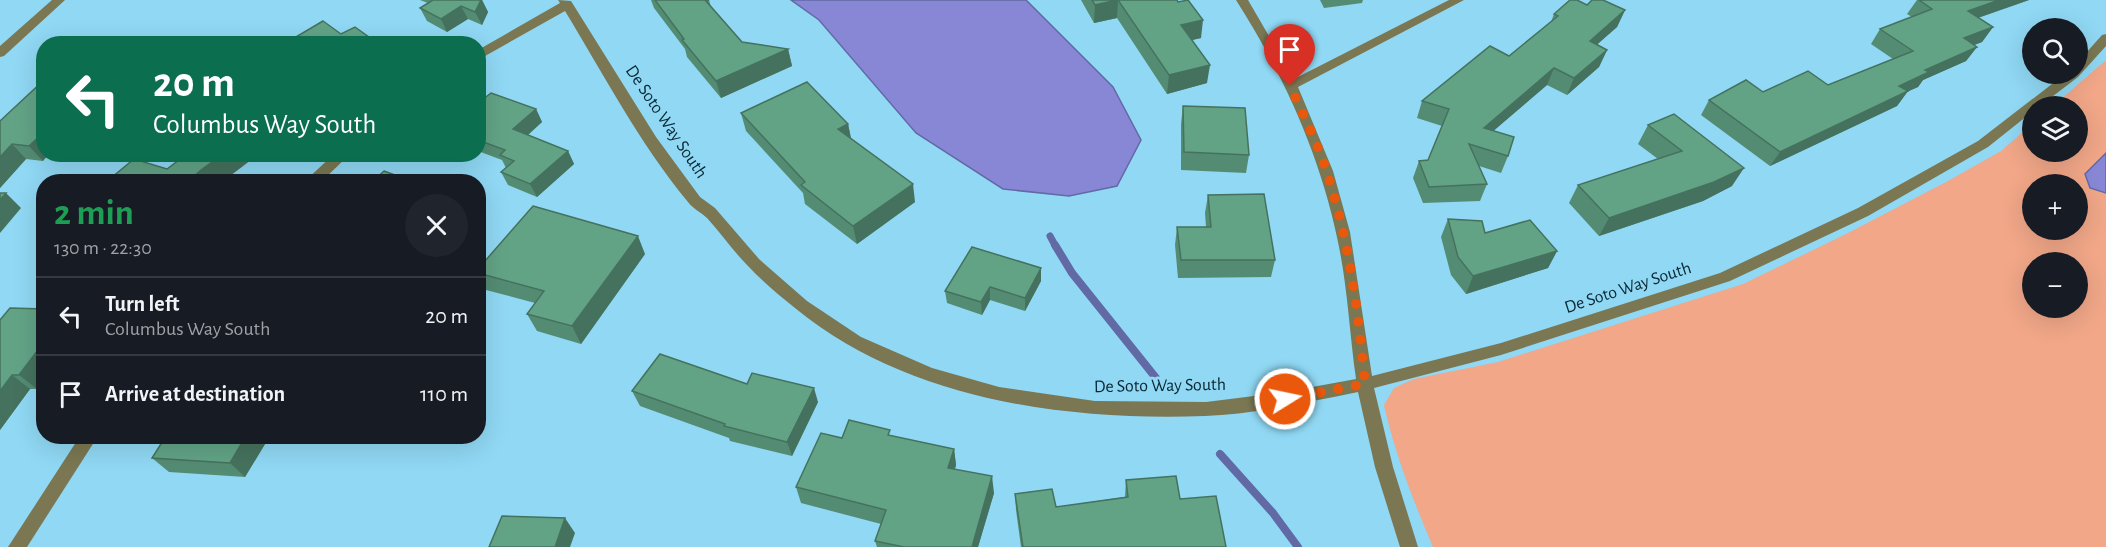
<!DOCTYPE html>
<meta charset="utf-8">
<style>
:root{--surface:#171b24;--page:#20242c;--text:#f1f3f6;--muted:#9ea1a6;--line:#363941}
body{margin:0;font-family:"Alegreya Sans",sans-serif;background:var(--page);color:var(--text);height:100vh;display:flex;flex-direction:column;font-size:22px;white-space:nowrap}
*{box-sizing:border-box;margin:0}
p{font-size:20px;color:var(--muted)}
.icon{flex:none;width:33px;height:33px;fill:none;stroke:currentColor;stroke-width:2;stroke-linecap:round;stroke-linejoin:round}
.map{position:relative;flex:1;overflow:hidden}
.details{position:absolute;left:36px;top:174px;width:450px;height:270px;display:flex;flex-direction:column;background:var(--surface);border-radius:24px;box-shadow:0 6px 24px #0002}
.details>*{flex:none}
.hud{position:absolute;left:36px;top:36px;width:450px;height:126px;border-radius:24px;box-shadow:0 6px 24px #0002;background:#0b6e4f;color:#fff;overflow:hidden}
.buttons{position:absolute;left:2022px;top:18px;display:grid;gap:12px}
.buttons a{display:grid;place-items:center;width:66px;height:66px;border-radius:50%;background:var(--surface);box-shadow:0 6px 24px #0002;font-size:30px}
.pin{position:absolute;display:grid;place-items:center;width:51px;height:51px;color:#fff;margin:-62px -26px;border-radius:50% 50% 50% 0;rotate:-45deg;box-shadow:0 0 6px #0007}
.pin .icon{rotate:45deg}
.me{position:absolute;width:66px;margin:-33px;rotate:80deg;stroke-linejoin:round;filter:drop-shadow(0 0 4px #0008)}
.turn{display:flex;align-items:center;gap:21px;height:126px;padding:0 18px;font-size:27px}
.turn .icon{width:78px;height:78px;stroke-width:2.5}
.turn b{display:block;font-size:42px;line-height:51px}
.round{display:grid;place-items:center;flex:none;width:63px;height:63px;border-radius:32px;background:var(--page)}
.headline{display:flex;align-items:center;justify-content:space-between;height:102px;padding:0 18px}
h1{font-size:36px;font-weight:600;line-height:45px;color:#1e9e55}
ul{padding:0;list-style:none}
li{display:flex;align-items:center;gap:18px;height:78px;padding:0 18px;border-top:2px solid var(--line)}
li div{flex:1}
li b{display:block;font-size:22px}
li em{font-style:normal}
.map>svg:first-child{display:block}
.green{fill:#f1a788;fill-rule:evenodd}
.water{fill:#8887d6;stroke:#626aa5;stroke-width:1.5}
.lines{fill:none;stroke-linecap:round;stroke-linejoin:round}
.stream-far1{stroke:#626aa5;stroke-width:7}
.stream{stroke:#626aa5;stroke-width:8}
.minor{fill:#7a7752;fill-rule:evenodd}
.wall{fill:#548c73}
.shaded-wall{fill:#45725e}
.building{fill:#62a386;stroke:#45725e;stroke-width:1.5}
.route{stroke:#ea580c;stroke-width:10;stroke-dasharray:0 18}
.labels{text-anchor:middle;dominant-baseline:central;stroke-width:6;stroke-linejoin:round;paint-order:stroke}
.street-label{font-size:18px;fill:#082732;stroke:#90d8f4}
</style>
<div class="map">
<svg width="2106" height="547" viewBox="0 0 2106 547">
<rect width="100%" height="100%" fill="#90d8f4"/>
<path class="green" d="M2106,60V547H1433C1413,500 1395,454 1384,405L1394,388L1414,379L1498,362L1743,284L1846,234L1946,182L2001,151L2032,124V152H2078V106H2053ZM2032,184H2078V230H2032ZM2032,262H2078V308H2032Z"/>
<g class="water">
<path d="M791,0H1026L1113,87L1141,140L1117,186L1069,196L1003,189L916,133L819,20Z"/>
<path d="M2106,153V193L2090,188L2085,174Z"/>
</g>
<g class="lines">
<path class="stream-far1" d="M1050,236L1056,247"/>
<g class="stream">
<path d="M1055,245L1072,273L1156,378"/>
<path d="M1220,454L1273,513L1298,547"/>
</g>
<g class="minor">
<path d="M52,0H65L4,56L0,57V46Z"/>
<path d="M558,0L571,1L656,137L700,197L715,208L759,259L807,301L861,337L932,368L999,387L1095,401L1206,402L1285,392L1356,379C1350,337 1348,294 1340,252C1323,161 1285,77 1236,0H1248L1294,79L1449,0H1464L1298,87L1333,171L1350,232L1372,376L1501,343L1720,273L1858,208L1978,141L2065,74H2078V62L2102,35L2106,34V46L2078,77L2040,106H2032V112L1988,147L1868,216L1730,281L1501,355L1374,388L1393,467L1418,547H1400L1375,467L1358,392C1308,402 1256,414 1205,416C1065,421 907,400 795,308C779,295 762,281 748,266C733,251 721,233 707,218C701,212 693,209 688,202C640,144 604,75 565,11L478,60V50L560,3Z"/>
<path d="M334,154H350L321,182H304Z"/>
<path d="M80,436H98L27,547H8Z"/>
</g>
</g>
<g class="wall">
<path d="M420,0H482L488,12L482,25L468,19L447,32L427,21L420,8L428,3Z"/>
<path d="M651,0H709L711,7L742,42L788,49L792,66L721,98L687,57L685,49L654,8Z"/>
<path d="M1081,0H1177L1201,38L1192,40L1207,83L1167,94L1117,18L1094,23Z"/>
<path d="M1320,0H1363L1362,3L1324,8Z"/>
<path d="M1917,0H2029L1978,18L1993,27L1982,42L1974,45L1977,47L1966,61L1923,80L1918,87L1908,91L1897,106L1770,166L1701,115L1709,100L1763,92L1828,85L1893,59L1871,44L1880,29L1912,17L1907,14Z"/>
<path d="M1587,5L1625,10L1617,27L1597,44L1607,50L1599,67L1567,95L1547,85L1493,131L1508,156L1501,173L1479,166L1487,184L1480,201L1423,203L1413,178L1419,161L1428,160L1442,126L1417,118L1422,101L1509,56L1551,22L1554,14Z"/>
<path d="M44,80L43,161L26,159L0,188V121Z"/>
<path d="M478,103L536,109L542,122L528,135L568,151L574,164L537,197L508,185L501,172L506,168L502,160L478,151Z"/>
<path d="M1183,106L1249,155L1246,173L1181,170V124Z"/>
<path d="M741,113L848,124L851,139L915,202L857,244L805,204L803,193L746,131Z"/>
<path d="M1648,125L1732,186L1703,201L1599,236L1569,203L1578,185L1658,159L1638,144Z"/>
<path d="M1208,195L1275,260L1271,277L1178,278L1175,245L1177,227H1206L1205,213Z"/>
<path d="M1448,219L1485,233L1557,251L1548,268L1466,294L1451,275L1441,237Z"/>
<path d="M645,254L581,344L537,331L527,314L535,303L486,290L478,276V269Z"/>
<path d="M1041,281L1025,311L990,300L982,315L947,303L945,291Z"/>
<path d="M44,309V380L37,389H30L0,430V320Z"/>
<path d="M747,384L818,402L792,456L730,441L729,438L640,406L632,391Z"/>
<path d="M166,436H265L268,439L245,477L169,472L152,458Z"/>
<path d="M891,436L954,449L956,465L955,469L994,493L978,547H877L875,541L881,524L801,503L796,487L842,438Z"/>
<path d="M1126,480L1180,499L1226,547H1021L1016,510L1015,494L1056,507L1125,497Z"/>
</g>
<g class="shaded-wall">
<path d="M481,0H482L488,12L482,25L475,12Z"/>
<path d="M1118,0L1117,18L1094,23L1095,5Z"/>
<path d="M1999,0H2029L1957,25L1968,11Z"/>
<path d="M461,6L468,19L447,32L441,19Z"/>
<path d="M1625,10L1617,27L1582,58L1590,41Z"/>
<path d="M1203,20L1201,38L1179,43L1181,25Z"/>
<path d="M1993,27L1982,42L1953,53L1964,38Z"/>
<path d="M373,40L376,44H366Z"/>
<path d="M1977,47L1966,61L1923,80L1918,87L1889,100L1899,86L1925,70Z"/>
<path d="M788,49L792,66L721,98L716,81Z"/>
<path d="M1607,50L1599,67L1567,95L1574,78Z"/>
<path d="M1210,65L1207,83L1167,94L1169,75Z"/>
<path d="M1554,68L1547,85L1477,145L1484,128Z"/>
<path d="M1908,91L1897,106L1770,166L1780,152Z"/>
<path d="M536,109L542,122L520,142L513,129Z"/>
<path d="M848,124L852,143L838,129Z"/>
<path d="M44,132V154H49L43,161L29,146Z"/>
<path d="M12,144L26,159L0,188V157Z"/>
<path d="M568,151L574,164L537,197L530,184Z"/>
<path d="M223,154H259L222,182H188L201,170Z"/>
<path d="M1744,168L1732,186L1703,201L1599,236L1609,218Z"/>
<path d="M913,184L915,202L857,244L853,226Z"/>
<path d="M6,193L21,208L0,233V200Z"/>
<path d="M638,236L645,254L581,344L572,326Z"/>
<path d="M1557,251L1548,268L1466,294L1473,276Z"/>
<path d="M1041,268V281L1025,311V298Z"/>
<path d="M990,287V300L982,315L981,302Z"/>
<path d="M44,342V380L37,389L19,375Z"/>
<path d="M12,375L30,389L0,430V391Z"/>
<path d="M814,388L818,402L792,456L787,442Z"/>
<path d="M246,436H265L268,439L245,477L230,463Z"/>
<path d="M954,449L956,465L950,484L948,468Z"/>
<path d="M992,476L994,493L978,547H972Z"/>
<path d="M565,518L575,533L570,547H555Z"/>
</g>
<g class="building">
<path d="M433,0H481L475,12L461,6L441,19L420,8Z"/>
<path d="M655,0H709L706,1L742,42L788,49L716,81L682,40L684,39Z"/>
<path d="M1092,0H1117L1095,5Z"/>
<path d="M1118,0H1177L1178,2L1188,0L1203,20L1181,25L1210,65L1169,75Z"/>
<path d="M1570,0H1577L1587,5L1592,0H1603L1625,10L1590,41L1607,50L1574,78L1554,68L1484,128L1514,137L1508,156L1469,144L1487,184L1429,187L1419,161L1428,160L1449,109L1422,101L1490,46L1509,56L1558,16L1554,14Z"/>
<path d="M1919,0H1999L1968,11L1993,27L1964,38L1977,47L1925,70L1929,72L1899,86L1908,91L1780,152L1709,100L1746,80L1763,92L1808,71L1828,85L1913,51L1880,29L1932,9Z"/>
<path d="M323,21L341,34L355,27L373,40L366,44H284Z"/>
<path d="M44,80V132L29,146L12,144L0,157V121Z"/>
<path d="M807,82L848,124L838,129L913,184L853,226L801,185L805,182L741,113Z"/>
<path d="M491,93L536,109L513,129L568,151L530,184L501,172L514,161L500,155L505,150L478,140V103Z"/>
<path d="M1183,106L1245,108L1249,155L1184,152Z"/>
<path d="M1674,114L1744,168L1714,182L1609,218L1578,185L1682,151L1648,125Z"/>
<path d="M187,154H223L201,170L188,182H106L134,159L167,169Z"/>
<path d="M384,171L414,182H372Z"/>
<path d="M0,193H6L0,200Z"/>
<path d="M1264,194L1275,260H1181L1177,227H1211L1208,195Z"/>
<path d="M533,206L638,236L572,326L527,314L544,291L478,273V269Z"/>
<path d="M1448,219L1482,221L1485,233L1530,220L1557,251L1473,276L1458,257Z"/>
<path d="M972,247L1041,268L1025,298L990,287L981,302L945,291Z"/>
<path d="M10,308L44,309V342L19,375H12L0,391V320Z"/>
<path d="M660,354L747,384L752,373L814,388L787,442L724,426L725,424L632,391Z"/>
<path d="M849,420L890,430L888,435L954,449L948,468L992,476L972,547H904L875,541L886,510L796,487L821,433L842,438Z"/>
<path d="M166,436H246L230,463L152,458Z"/>
<path d="M1176,476L1180,499L1216,496L1226,547H1023L1015,494L1052,489L1056,507L1128,497L1126,480Z"/>
<path d="M502,516L565,518L555,547H489Z"/>
</g>
<g class="lines">
<path class="route" d="M1285,399L1365,384C1358,308 1348,231 1322,158C1313,134 1301,110 1290,86"/>
</g>
<g class="labels">
<g class="street-label">
<text transform="translate(666 122) rotate(56)">De Soto Way South</text>
<text transform="translate(1628 288) rotate(-18)">De Soto Way South</text>
<text transform="translate(1160 386) rotate(-1)">De Soto Way South</text>
</g>
</g>
</svg>
<div class="buttons">
<a><svg class="icon" aria-label="search" viewBox="0 0 24 24"><circle cx="10" cy="10" r="6"/><path d="M15 15l6 6"/></svg></a>
<a><svg class="icon" aria-label="layers" viewBox="0 0 24 24"><path d="M12 4l9 5-9 5-9-5zM3 14l9 5 9-5"/></svg></a>
<a>+</a>
<a>−</a>
</div>
<div class="pin" style="left:1290px;top:86px;background:#d93025"><svg class="icon" aria-label="arrive" viewBox="0 0 24 24"><path d="M6 21V4h12l-3 4 3 4H6"/></svg></div>
<svg class="me" style="left:1285px;top:399px" viewBox="-20 -20 40 40"><circle r="17" fill="#ea580c" stroke="#fff" stroke-width="3"/><path d="M0-11L8 9 0 5-8 9z" fill="#fff"/></svg>
<div class="hud">
<div class="turn"><svg class="icon" aria-label="left" viewBox="0 0 24 24"><path d="M17 20v-9H6M10 6l-5 5 5 5"/></svg><div><b>20 m</b>Columbus Way South</div></div>
</div>
<section class="details">
<div class="headline"><div><h1>2 min</h1><p>130 m · 22:30</p></div><a class="round"><svg class="icon" aria-label="close" viewBox="0 0 24 24"><path d="M6 6l12 12M18 6L6 18"/></svg></a></div>
<ul>
<li><svg class="icon" aria-label="left" viewBox="0 0 24 24"><path d="M17 20v-9H6M10 6l-5 5 5 5"/></svg><div><b>Turn left</b><p>Columbus Way South</p></div><em>20 m</em></li>
<li><svg class="icon" aria-label="arrive" viewBox="0 0 24 24"><path d="M6 21V4h12l-3 4 3 4H6"/></svg><div><b>Arrive at destination</b></div><em>110 m</em></li>
</ul>
</section>
</div>
